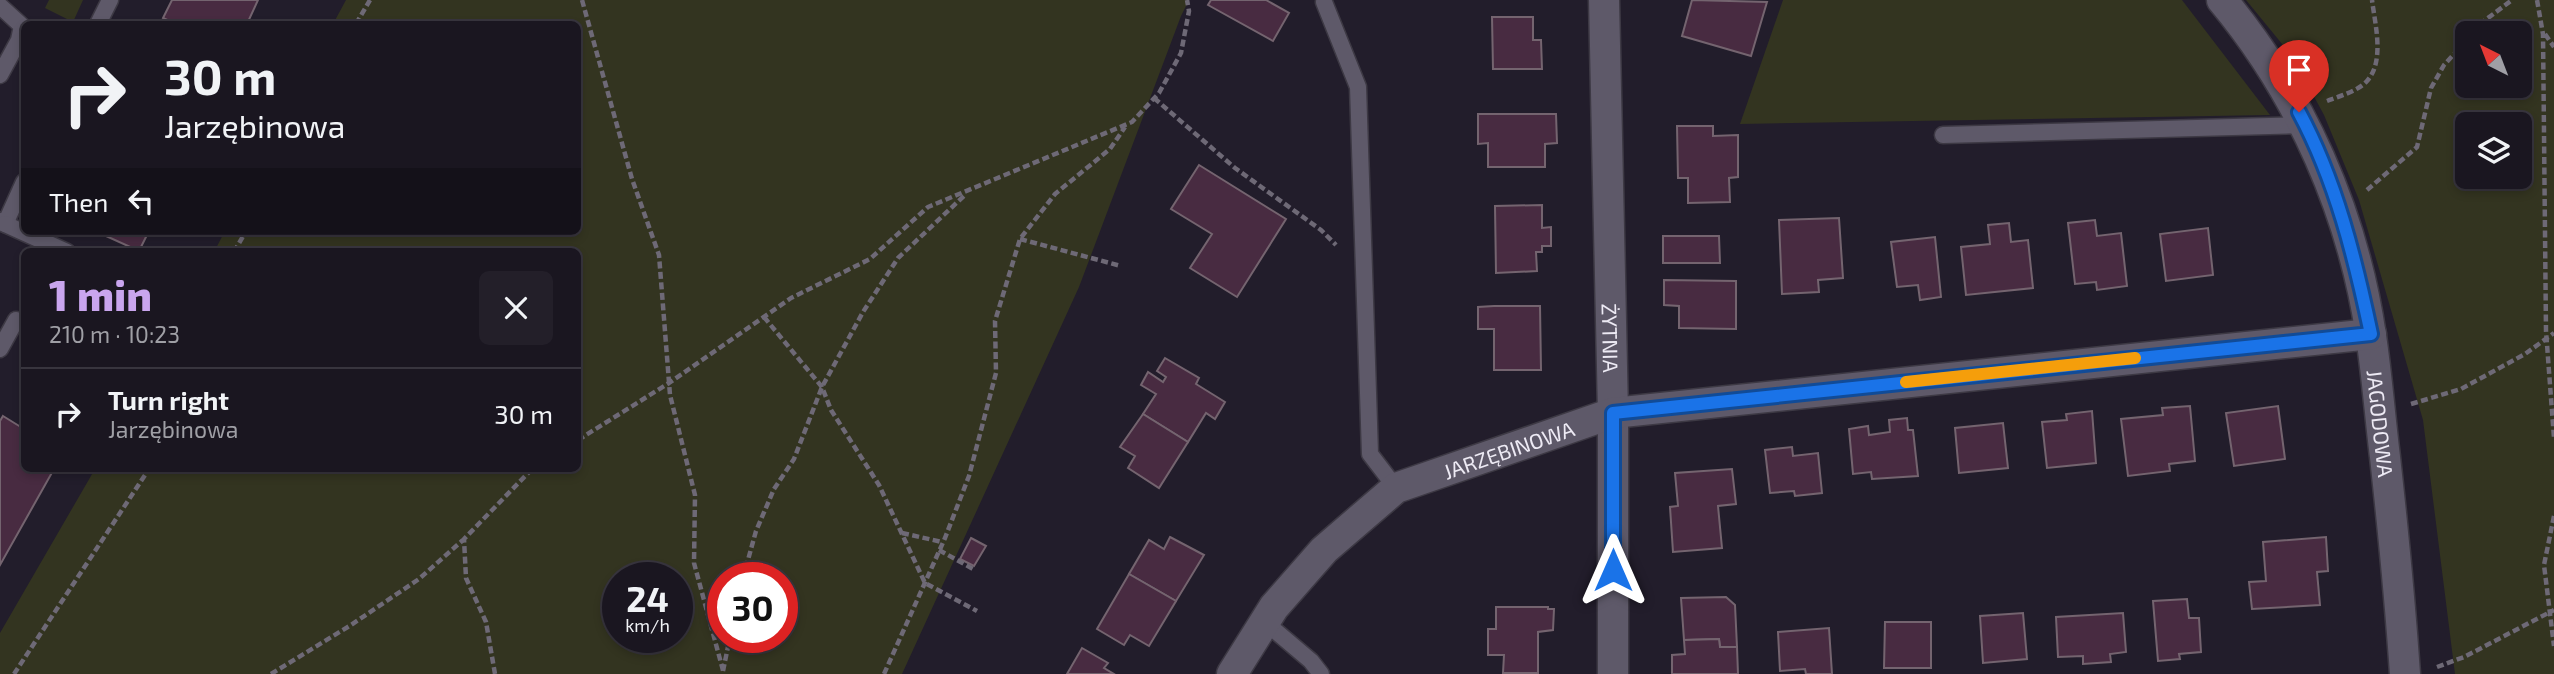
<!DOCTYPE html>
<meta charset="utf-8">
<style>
:root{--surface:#1a1620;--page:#231f29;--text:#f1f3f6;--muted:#9f9fa5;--line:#38353e;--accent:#c9a5ee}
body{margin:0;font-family:"Exo 2",sans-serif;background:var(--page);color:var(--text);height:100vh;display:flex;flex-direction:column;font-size:26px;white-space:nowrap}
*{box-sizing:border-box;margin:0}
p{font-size:23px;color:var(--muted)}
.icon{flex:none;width:38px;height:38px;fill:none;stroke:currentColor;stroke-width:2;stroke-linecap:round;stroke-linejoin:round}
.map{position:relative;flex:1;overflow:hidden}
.sheet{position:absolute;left:21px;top:248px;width:560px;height:224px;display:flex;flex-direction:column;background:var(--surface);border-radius:10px;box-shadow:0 4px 10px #0003,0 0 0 2px var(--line)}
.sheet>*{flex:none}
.guide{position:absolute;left:21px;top:21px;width:560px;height:214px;border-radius:10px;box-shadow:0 4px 10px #0003,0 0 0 2px var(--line);background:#1a1620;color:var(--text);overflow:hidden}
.needle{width:46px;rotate:318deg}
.tools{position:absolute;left:2455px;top:21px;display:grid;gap:14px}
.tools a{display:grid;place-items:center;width:77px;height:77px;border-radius:10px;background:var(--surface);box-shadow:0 4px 10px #0003,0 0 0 2px var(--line);font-size:35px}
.speed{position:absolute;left:602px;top:562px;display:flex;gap:14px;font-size:35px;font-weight:700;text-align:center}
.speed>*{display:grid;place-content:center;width:91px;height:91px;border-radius:50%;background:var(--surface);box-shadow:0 4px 10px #0003,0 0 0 2px var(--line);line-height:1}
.speed small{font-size:18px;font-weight:400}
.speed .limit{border:10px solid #d22;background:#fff;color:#111}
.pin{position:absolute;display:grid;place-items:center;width:60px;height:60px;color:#fff;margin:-72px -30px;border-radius:50% 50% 50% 0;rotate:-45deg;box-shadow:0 0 7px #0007}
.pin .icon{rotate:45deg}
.me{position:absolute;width:77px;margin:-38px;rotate:0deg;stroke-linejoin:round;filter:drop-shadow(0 0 5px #0008)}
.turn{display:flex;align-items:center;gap:24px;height:147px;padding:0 28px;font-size:32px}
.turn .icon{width:91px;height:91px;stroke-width:2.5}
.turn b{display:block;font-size:49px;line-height:60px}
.then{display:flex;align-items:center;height:66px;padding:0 28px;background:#0003;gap:14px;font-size:26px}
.round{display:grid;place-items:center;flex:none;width:74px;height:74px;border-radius:10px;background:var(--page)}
.head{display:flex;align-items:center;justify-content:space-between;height:119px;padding:0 28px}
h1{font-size:42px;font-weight:800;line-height:52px;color:var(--accent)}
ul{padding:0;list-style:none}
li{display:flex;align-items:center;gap:21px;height:91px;padding:0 28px;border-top:2px solid var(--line)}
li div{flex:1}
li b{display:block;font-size:26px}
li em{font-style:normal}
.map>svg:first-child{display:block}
.green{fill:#333420;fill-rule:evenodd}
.building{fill:#482b41;stroke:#74646f;stroke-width:2}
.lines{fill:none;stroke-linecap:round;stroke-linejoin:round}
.service-casing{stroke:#3d3944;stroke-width:19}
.minor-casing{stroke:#3d3944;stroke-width:33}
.path{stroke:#6e6976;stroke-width:4.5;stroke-dasharray:7 3.5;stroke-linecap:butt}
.service{stroke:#5e5969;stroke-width:16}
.minor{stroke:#5e5969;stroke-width:30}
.route-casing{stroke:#114b97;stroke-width:18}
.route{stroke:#1a73e8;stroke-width:12}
.slow{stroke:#f59e0b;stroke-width:12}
.labels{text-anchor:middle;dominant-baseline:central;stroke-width:7;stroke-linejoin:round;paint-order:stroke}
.street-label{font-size:21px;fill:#edeaf4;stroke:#221d2b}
</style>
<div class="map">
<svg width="2554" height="674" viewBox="0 0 2554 674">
<rect width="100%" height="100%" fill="#221d2b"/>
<g class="green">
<path d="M49,0H83L73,22L45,8Z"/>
<path d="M346,0H1189L1181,16L1079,287L902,674H0V633L95,469H578V252H214L225,231H578V24H333ZM618,578H677V637H618ZM723,578H782V637H723Z"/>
<path d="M1783,0H2182L2270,115L1740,124Z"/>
<path d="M2246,0H2554V674H2455L2423,420L2359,200L2324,115L2292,56ZM2468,33H2520V86H2468ZM2468,124H2520V177H2468Z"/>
</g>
<g class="building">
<path d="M172,0H258L247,24H176L163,18Z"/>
<path d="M1211,0H1266L1289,13L1273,41L1208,5Z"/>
<path d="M1692,0L1767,2L1751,56L1682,36Z"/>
<path d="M1492,17H1533V40H1541L1542,69H1493Z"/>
<path d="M1478,114H1556L1557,143L1545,144V167H1488V143L1478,144Z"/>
<path d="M1677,126H1713V136L1738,135V177L1729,178L1730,202L1688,203V178H1678Z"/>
<path d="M1199,165L1286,219L1237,297L1190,268L1212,234L1171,209Z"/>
<path d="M1542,205V228L1551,227V246H1542V252H1536L1537,271L1496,273L1495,206Z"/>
<path d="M1839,218L1843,278L1818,280L1819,292L1782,294L1779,220Z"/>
<path d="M2095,220L2097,236L2121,233L2127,286L2097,290L2096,282L2075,284L2068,223Z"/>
<path d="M2009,223L2011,242L2028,240L2033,288L1966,295L1961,247L1990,244L1988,225Z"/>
<path d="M2208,228L2213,275L2166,281L2160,234Z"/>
<path d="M95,231H149L139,251Z"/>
<path d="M1663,236H1719L1720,263H1663Z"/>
<path d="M1935,237L1941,297L1920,300L1918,285L1897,287L1891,242Z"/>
<path d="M1664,280L1736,281V329L1679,328V306L1664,305Z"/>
<path d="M1494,306H1540L1541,370H1494V329H1478V307Z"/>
<path d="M1165,358L1199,378L1196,384L1225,402L1215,419L1206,413L1188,442L1143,414L1156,394L1141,385L1148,372L1163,382L1166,377L1157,371Z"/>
<path d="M2190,406L2195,461L2169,464L2170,471L2128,476L2121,419L2163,415L2162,408Z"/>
<path d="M2278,406L2285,459L2234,466L2226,413Z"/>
<path d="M2092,411L2096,463L2047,468L2042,422L2067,420L2066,414Z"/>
<path d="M1143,414L1188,442L1159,488L1128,468L1135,456L1120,447Z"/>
<path d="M3,416L24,429V469H54L0,565V421Z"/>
<path d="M1907,418L1908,430H1913L1918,476L1872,479L1871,472L1853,474L1849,429L1868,426L1869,435L1890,432L1889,420Z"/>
<path d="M2003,423L2008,468L1959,473L1955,428Z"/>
<path d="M1792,447L1793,456L1818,453L1822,493L1795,496L1794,491L1770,493L1765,450Z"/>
<path d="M1732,469L1736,504L1718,506L1722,548L1673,552L1670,507L1678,506L1675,473Z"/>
<path d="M1170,537L1204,555L1176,601L1129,574L1149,540L1164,549Z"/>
<path d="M2326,537L2328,571L2317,572L2320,605L2252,609L2249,582L2266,581L2263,542Z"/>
<path d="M971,538L986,546L974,566L960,559Z"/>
<path d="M1129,574L1176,601L1149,646L1130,635L1124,645L1097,629Z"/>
<path d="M1726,597L1735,605L1737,647H1720L1719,639L1684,640L1681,598Z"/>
<path d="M2187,599L2189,618H2199L2201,652L2179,654L2180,659L2158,661L2153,601Z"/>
<path d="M1496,607H1548V609H1554L1553,630L1538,632V673H1503L1504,655H1488V629H1496Z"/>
<path d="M2023,613L2027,659L1983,663L1980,616Z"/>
<path d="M2123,613L2126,652L2110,654L2111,662L2083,664V656L2058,657L2056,617Z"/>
<path d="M1885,622H1931V668H1884Z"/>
<path d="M1829,628L1832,674H1806L1805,669L1780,671L1778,632Z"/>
<path d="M1719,639L1720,647H1737L1738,674H1672V655L1685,654L1684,640Z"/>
<path d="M1082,648L1108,663L1104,668L1114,674H1067Z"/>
</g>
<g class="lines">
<defs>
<g id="service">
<path d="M1324,2L1358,87L1370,454L1396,488"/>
<path d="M0,6L22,26L19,40L0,75"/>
<path d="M98,24L110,0"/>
<path d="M1943,135L2306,125"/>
<path d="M0,221L5,224L24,182"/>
<path d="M5,224L67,252"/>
<path d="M0,349L16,320"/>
<path d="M1265,622L1311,661L1321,674"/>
</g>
<g id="minor">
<path id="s1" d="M1604,0L1613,413V674"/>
<path id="s2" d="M2222,0C2301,95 2353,213 2371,336C2377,376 2380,417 2385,457C2393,529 2400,601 2405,674"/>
<path id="s3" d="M1232,674L1274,607L1324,550L1396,488L1613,413L2371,334"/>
</g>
</defs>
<use href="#service" class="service-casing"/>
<use href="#minor" class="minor-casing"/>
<g class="path">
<path d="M582,0L632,179L659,255L670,395L695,495L694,563L724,674"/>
<path d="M2537,0L2543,34L2546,331L2554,438"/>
<path d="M356,24L370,0"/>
<path d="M2473,33L2484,21L2512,0"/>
<path d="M2545,34L2554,47"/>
<path d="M1154,98L1235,168L1321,230L1336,245"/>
<path d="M2327,101C2340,96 2358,91 2367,81C2385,61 2375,24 2372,0"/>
<path d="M2367,190L2417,147L2431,88L2444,65L2468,39"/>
<path d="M1020,239L1121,266"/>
<path d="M234,252L246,231"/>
<path d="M21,268L24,270"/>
<path d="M764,317L822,387L831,410L879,485L925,583L977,611"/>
<path d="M2411,404L2461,389L2525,354L2554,333"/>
<path d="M578,440L669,383L791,298L870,259L928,207L1132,122L1159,93L1181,53L1189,11L1187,0"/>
<path d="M2554,516L2544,565L2554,646"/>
<path d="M902,533L942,542"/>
<path d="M939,550L973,569"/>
<path d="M743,578L756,531L774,489L794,459L822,387L863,312L898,258L966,194"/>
<path d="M2437,667L2464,657L2554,610"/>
<path d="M723,671L730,637"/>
<path d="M14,674L149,469"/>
<path d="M271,674L351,625L419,579L463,540"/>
<path d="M495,674L486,622L466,578L464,539L532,469"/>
<path d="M884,674L945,538L969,476L996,373L995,321L1020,239L1055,194L1110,149L1125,127"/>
</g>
<use href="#service" class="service"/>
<use href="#minor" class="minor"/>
</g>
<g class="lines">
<defs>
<path id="route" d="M1613,570V413L2371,334C2355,258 2336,181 2299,112"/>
</defs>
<use href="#route" class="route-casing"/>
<use href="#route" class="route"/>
<path class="slow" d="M1906,382L2135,358"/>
</g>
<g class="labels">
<g class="street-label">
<text stroke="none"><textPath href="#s1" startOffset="338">ŻYTNIA</textPath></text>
<text stroke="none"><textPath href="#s2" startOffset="460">JAGODOWA</textPath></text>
<text stroke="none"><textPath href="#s3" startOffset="369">JARZĘBINOWA</textPath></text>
</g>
</g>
</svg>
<div class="tools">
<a><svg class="needle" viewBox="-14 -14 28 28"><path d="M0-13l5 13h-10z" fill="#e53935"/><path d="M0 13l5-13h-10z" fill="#9f9fa5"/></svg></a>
<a><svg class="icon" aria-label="layers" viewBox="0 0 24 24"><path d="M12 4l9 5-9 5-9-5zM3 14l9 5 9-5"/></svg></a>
</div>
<div class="speed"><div>24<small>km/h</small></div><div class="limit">30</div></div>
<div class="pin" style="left:2299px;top:112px;background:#d93025"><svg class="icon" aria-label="arrive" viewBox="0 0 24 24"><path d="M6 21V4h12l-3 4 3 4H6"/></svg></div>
<svg class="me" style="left:1613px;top:570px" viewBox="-20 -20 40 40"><path d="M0-17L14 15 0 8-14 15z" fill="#1a73e8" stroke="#fff" stroke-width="4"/></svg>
<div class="guide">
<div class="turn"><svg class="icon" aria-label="right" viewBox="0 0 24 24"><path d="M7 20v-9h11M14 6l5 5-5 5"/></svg><div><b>30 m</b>Jarzębinowa</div></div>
<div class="then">Then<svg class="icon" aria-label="left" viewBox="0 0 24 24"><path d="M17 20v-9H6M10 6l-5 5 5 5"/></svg></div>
</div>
<section class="sheet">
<div class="head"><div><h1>1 min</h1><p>210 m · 10:23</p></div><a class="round"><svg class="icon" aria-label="close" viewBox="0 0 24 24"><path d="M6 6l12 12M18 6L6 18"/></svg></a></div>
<ul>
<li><svg class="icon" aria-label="right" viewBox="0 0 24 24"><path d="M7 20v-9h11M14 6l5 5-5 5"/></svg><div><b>Turn right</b><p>Jarzębinowa</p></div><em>30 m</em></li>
</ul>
</section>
</div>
